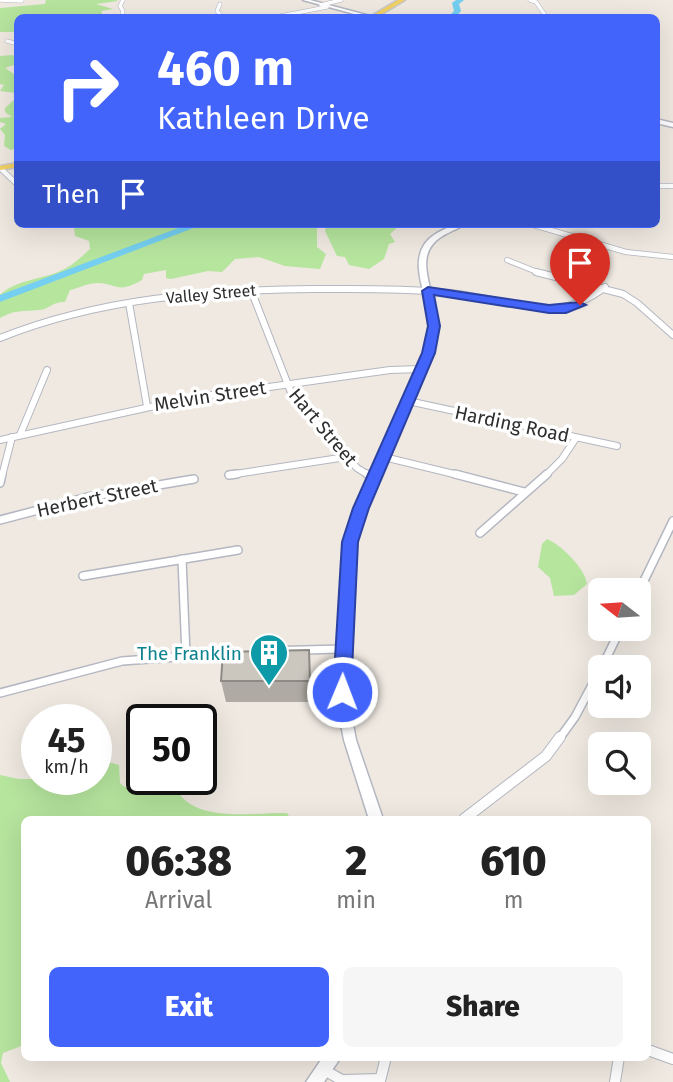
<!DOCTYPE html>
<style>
:root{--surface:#fff;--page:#f6f6f6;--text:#222;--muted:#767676;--accent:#4264fb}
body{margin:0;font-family:"Fira Sans",sans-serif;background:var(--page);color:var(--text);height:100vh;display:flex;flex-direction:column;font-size:26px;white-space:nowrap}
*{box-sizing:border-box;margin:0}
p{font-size:23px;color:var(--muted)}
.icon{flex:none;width:38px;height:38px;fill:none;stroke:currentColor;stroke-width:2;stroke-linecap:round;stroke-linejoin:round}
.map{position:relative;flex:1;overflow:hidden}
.side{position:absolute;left:21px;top:816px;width:630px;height:245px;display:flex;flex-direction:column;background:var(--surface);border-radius:10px;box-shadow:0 7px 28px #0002}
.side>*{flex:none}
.hud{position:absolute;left:14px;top:14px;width:646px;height:214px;border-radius:10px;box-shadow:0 7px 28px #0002;background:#4264fb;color:#fff;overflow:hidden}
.needle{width:46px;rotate:287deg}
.buttons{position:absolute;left:588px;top:578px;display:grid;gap:14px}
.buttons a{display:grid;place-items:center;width:63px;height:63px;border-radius:10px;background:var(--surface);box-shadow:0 7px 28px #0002;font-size:35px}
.speed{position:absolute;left:21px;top:704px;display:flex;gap:14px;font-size:35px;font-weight:700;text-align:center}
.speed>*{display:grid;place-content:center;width:91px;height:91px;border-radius:50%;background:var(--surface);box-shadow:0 7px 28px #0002;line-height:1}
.speed small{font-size:18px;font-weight:400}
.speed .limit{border:4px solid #111;border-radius:10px;background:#fff;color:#111}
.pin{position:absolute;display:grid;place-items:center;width:60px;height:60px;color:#fff;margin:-72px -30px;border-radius:50% 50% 50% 0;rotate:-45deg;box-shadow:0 0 7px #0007}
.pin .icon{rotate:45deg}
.me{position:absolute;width:77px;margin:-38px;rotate:1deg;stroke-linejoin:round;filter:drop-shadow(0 0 5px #0008)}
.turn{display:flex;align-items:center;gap:24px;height:147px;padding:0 28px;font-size:32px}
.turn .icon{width:91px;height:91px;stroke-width:2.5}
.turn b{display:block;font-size:49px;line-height:60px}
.then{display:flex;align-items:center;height:66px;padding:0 28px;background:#0003;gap:14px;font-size:26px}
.eta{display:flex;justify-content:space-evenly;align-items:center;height:119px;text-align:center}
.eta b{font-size:42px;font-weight:800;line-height:49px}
.cta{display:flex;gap:14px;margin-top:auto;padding:14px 28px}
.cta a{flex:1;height:80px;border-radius:10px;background:var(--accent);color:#fff;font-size:28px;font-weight:800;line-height:80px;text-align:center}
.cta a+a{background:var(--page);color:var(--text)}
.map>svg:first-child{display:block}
.green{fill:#b6e59e}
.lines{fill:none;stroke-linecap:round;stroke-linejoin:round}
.river{fill:#75cff0;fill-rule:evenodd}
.street-far4-casing{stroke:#b4b7c1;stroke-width:4.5}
.street-far3-casing{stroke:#b4b7c1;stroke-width:6}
.street-far2-casing{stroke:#b4b7c1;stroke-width:8}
.street-far1-casing{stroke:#b4b7c1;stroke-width:10}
.street-casing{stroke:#b4b7c1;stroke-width:12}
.secondary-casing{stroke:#b4b7c1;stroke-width:3}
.primary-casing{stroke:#c9c9c9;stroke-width:3}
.street-far4{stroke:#fff;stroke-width:3.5}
.street-far3{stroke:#fff;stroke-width:4.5}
.street-far2{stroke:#fff;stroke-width:6}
.street-far1{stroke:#fff;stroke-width:7}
.street{stroke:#fff;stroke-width:10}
.secondary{fill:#fff;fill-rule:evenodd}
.primary{fill:#f2d163;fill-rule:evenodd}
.wall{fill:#afaba4}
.building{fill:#cbc7bf;stroke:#8e8b86;stroke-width:2}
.route{fill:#4264fb;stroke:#2b41a3;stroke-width:2}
.labels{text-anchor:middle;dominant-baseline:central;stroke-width:7;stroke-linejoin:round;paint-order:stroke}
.far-street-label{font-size:16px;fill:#2e2e2e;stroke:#fff}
.street-label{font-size:19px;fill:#2e2e2e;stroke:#fff}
.culture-label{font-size:19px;fill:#0d838f;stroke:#fff;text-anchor:end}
</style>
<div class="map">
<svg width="673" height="1082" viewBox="0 0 673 1082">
<rect width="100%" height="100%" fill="#efe9e1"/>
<g class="green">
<path d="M46,0H116L118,1L96,4L113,9L101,11L103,15L101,17L18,18L17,32H0V8L45,4Z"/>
<path d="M13,55L17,64L5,68L17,76V148L11,150L4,146L5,135L0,129L6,124L0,122V118L12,117L5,112V108L15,99L16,93L0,91L4,85L0,84V56Z"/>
<path d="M64,224H317V247L326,254L320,269L285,266L259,257L235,259L222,272L208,271L171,279L166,278V270L144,274L142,280C117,294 119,284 98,283C88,283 79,288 70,290L65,302C53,301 50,309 39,310C21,312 17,309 0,318V295C15,280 39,280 58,272C71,267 80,258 90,249L89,241L75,236L74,227Z"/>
<path d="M327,224H401L390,234L395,242L389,244L384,259L369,269L349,265L345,257L337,256L325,231Z"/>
<path d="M547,539C561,545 585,568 587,584L574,595L554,596L550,578L538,567L542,544Z"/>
<path d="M108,762L119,765L120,783L125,787H139L148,779H173C183,826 253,812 287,813L291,819H24V1045L3,1053L1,1063L10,1082H0V775L19,779H96V763Z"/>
</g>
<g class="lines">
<g class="river">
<path d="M456,0H464L459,4L461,11L455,18H447L454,11L452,3Z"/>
<path d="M189,224H204L0,302V295Z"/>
</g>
<defs>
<g id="street-far4">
<path d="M0,0L22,1"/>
<path d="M530,0L536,2L547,18"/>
<path d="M220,4L217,11L223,18"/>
<path d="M321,5L341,0"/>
<path d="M121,18L123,11L120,6L123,0"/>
<path d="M270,18L327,7"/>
<path d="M7,41L18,44"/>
</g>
<g id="street-far3">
<path d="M0,168L18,185"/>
<path d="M656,186H673"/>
<path d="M530,224L626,252L673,257"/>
<path d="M507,260L542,274"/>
</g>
<g id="street-far2">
<path d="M536,272L623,294L637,303L673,335"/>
<path d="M251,290L292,395L357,468L370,476"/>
<path d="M129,303L147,406"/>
<path d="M0,338C100,298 206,290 313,289C356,289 399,288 441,292C479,295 514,307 552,309C573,306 588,300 605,287"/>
<path d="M408,401L617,446"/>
<path d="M20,435L47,370"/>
<path d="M0,440L191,398L390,370L422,369"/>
<path d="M384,457L462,476"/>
<path d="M229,475L346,457"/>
<path d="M2,476L12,437"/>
<path d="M545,476L562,459L576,438"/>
</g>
<g id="street-far1">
<path d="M367,474L374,478"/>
<path d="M455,474L524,492"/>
<path d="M229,475L237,474"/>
<path d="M0,483L2,474"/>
<path d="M0,520L88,497L194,479"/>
<path d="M480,533L547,474"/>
<path d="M182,559L186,655"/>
<path d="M83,576L238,550"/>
<path d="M639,591L673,521"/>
<path d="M263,651L343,649"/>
<path d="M602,667L621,628"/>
<path d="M0,693L122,661L231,653"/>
<path d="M559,739L575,717L600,670"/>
</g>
<g id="street">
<path d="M464,819L546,756L560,737"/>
<path d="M648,1050L673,1059"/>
<path d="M324,1070L342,1080L380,1079"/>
<path d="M380,1081L386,1057"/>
<path d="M615,1082L619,1057"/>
</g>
<g id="secondary">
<path d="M303,0H310L374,17L369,18Z"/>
<path d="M656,119L673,123V127L656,123Z"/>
<path d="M456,224H465C455,231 441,234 433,244C418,261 432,289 435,309C437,320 437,330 436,342L363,516L354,550L349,703L356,740L383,819H369L344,740L337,703L344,550L353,516L428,342C429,331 429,320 427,309C424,289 412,264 424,245C431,234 445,229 456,224Z"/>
<path d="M323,1057H341L324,1082H306Z"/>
</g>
<g id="primary">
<path d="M398,0H405L375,18H368Z"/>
<path d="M18,163V167L0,170V166Z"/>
</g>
</defs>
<use href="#street-far4" class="street-far4-casing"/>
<use href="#street-far3" class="street-far3-casing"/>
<use href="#street-far2" class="street-far2-casing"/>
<use href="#street-far1" class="street-far1-casing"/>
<use href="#street" class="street-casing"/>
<use href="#secondary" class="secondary-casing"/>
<use href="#primary" class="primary-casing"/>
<use href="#street-far4" class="street-far4"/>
<use href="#street-far3" class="street-far3"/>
<use href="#street-far2" class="street-far2"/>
<use href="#street-far1" class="street-far1"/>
<use href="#street" class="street"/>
<use href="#secondary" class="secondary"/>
<use href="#primary" class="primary"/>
</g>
<path class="wall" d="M310,671L311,702H226L221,681Z"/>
<path class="building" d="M309,650L310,681H221L223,652Z"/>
<path class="route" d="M428,287L549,305L580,302L586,305L566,313H549L434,295L440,326L435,353L369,508L358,542L351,692L349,698L342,700L336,698L333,692L342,542L353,508L422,353L428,326L422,291Z"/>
<defs>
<symbol id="building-pin" viewBox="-11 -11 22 30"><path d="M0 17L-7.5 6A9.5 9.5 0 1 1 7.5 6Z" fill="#0f9aa8" stroke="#fff"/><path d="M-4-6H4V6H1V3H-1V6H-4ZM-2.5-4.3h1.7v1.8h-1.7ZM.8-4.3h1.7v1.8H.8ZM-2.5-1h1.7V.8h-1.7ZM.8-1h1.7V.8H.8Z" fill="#fff"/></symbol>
</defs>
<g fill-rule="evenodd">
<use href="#building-pin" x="247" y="631" width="44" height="60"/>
</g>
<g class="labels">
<g class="far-street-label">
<text transform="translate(211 294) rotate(-5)">Valley Street</text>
</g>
<g class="street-label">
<text transform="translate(210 396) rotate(-9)">Melvin Street</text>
<text transform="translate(512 424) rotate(12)">Harding Road</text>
<text transform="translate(323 427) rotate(50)">Hart Street</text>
<text transform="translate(97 498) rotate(-12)">Herbert Street</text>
</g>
<g class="culture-label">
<text x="242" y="653">The Franklin</text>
</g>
</g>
</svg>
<div class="buttons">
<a><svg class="needle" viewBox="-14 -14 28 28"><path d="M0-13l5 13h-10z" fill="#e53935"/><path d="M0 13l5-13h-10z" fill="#767676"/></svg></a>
<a><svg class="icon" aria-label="sound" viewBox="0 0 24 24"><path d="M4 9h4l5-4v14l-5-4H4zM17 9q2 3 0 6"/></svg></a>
<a><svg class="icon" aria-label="search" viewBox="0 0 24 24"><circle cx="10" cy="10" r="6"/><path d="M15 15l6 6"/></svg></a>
</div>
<div class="speed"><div>45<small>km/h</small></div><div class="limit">50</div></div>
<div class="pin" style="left:580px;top:305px;background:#d93025"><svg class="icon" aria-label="arrive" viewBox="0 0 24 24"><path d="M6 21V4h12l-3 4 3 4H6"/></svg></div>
<svg class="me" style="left:342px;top:692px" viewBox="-20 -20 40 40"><circle r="17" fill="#4264fb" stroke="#fff" stroke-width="3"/><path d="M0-11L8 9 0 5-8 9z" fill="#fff"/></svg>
<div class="hud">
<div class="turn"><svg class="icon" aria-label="right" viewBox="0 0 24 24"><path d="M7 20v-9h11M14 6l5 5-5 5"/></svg><div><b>460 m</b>Kathleen Drive</div></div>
<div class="then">Then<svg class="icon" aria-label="arrive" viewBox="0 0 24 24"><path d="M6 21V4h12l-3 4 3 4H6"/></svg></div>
</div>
<section class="side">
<div class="eta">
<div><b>06:38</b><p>Arrival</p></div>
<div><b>2</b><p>min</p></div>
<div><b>610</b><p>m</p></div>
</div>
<div class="cta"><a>Exit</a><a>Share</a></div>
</section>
</div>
